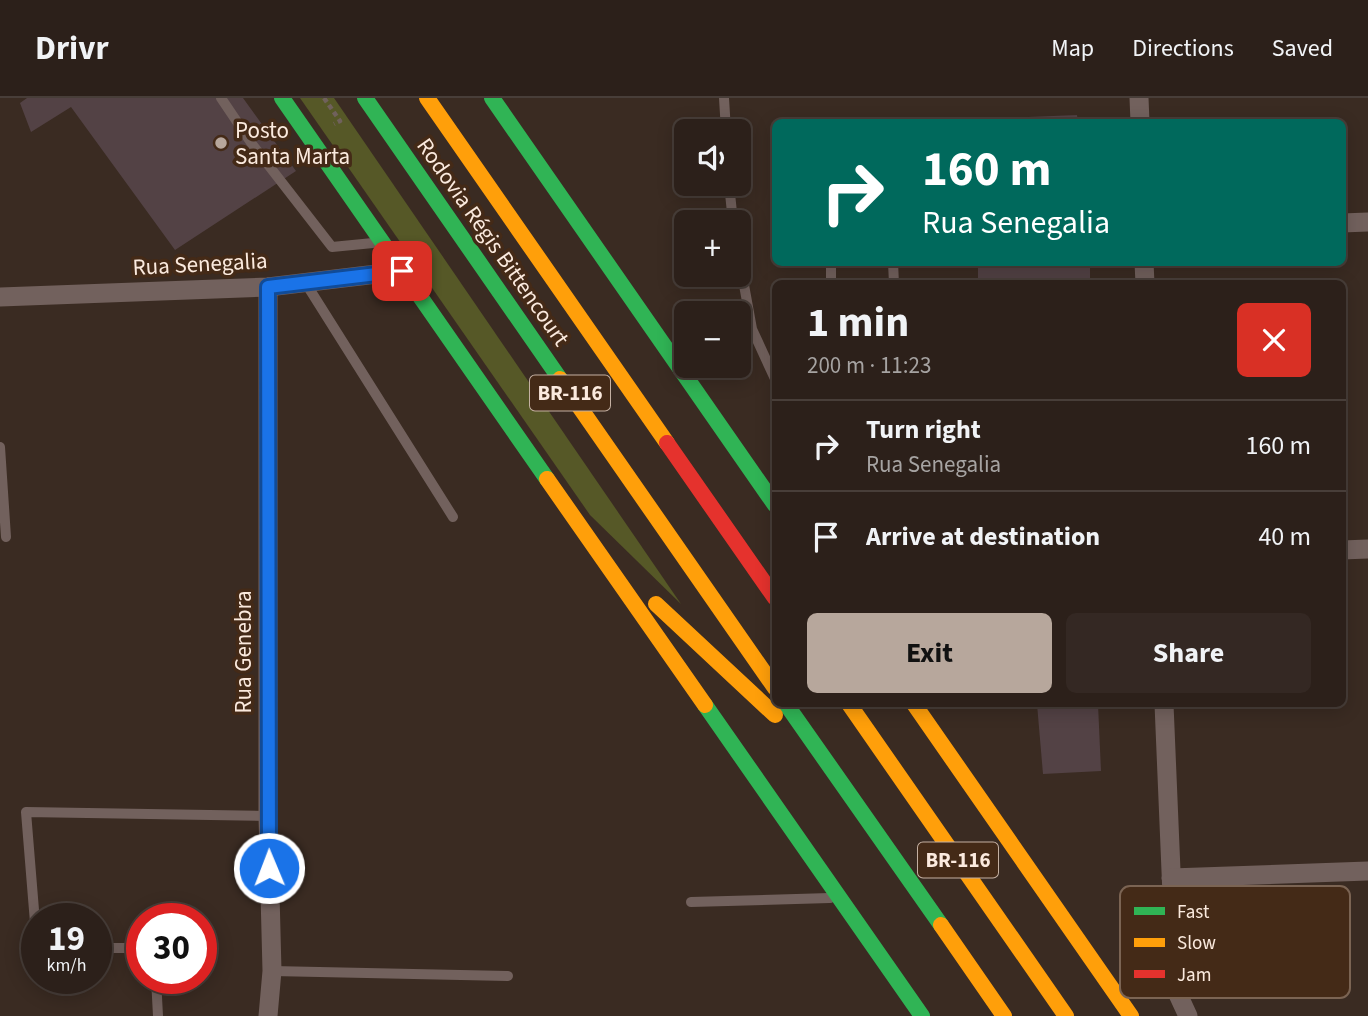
<!DOCTYPE html>
<meta charset="utf-8">
<style>
:root{--surface:#2c201a;--page:#342823;--text:#f1f3f6;--muted:#a6a3a2;--line:#483e39;--accent:#b7a79c}
body{margin:0;font-family:"Source Sans 3",sans-serif;background:var(--page);color:var(--text);height:100vh;display:flex;flex-direction:column;font-size:26px;white-space:nowrap}
*{box-sizing:border-box;margin:0}
p{font-size:23px;color:var(--muted)}
.icon{flex:none;width:38px;height:38px;fill:none;stroke:currentColor;stroke-width:2;stroke-linecap:round;stroke-linejoin:round}
.map{position:relative;flex:1;overflow:hidden}
.sheet{position:absolute;left:772px;top:182px;width:574px;height:427px;display:flex;flex-direction:column;background:var(--surface);border-radius:10px;box-shadow:0 4px 18px #0003,0 0 0 2px var(--line)}
.sheet>*{flex:none}
.banner{position:absolute;left:772px;top:21px;width:574px;height:147px;border-radius:10px;box-shadow:0 4px 18px #0003,0 0 0 2px var(--line);background:#00695c;color:#fff;overflow:hidden}
.tools{position:absolute;left:674px;top:21px;display:grid;gap:14px}
.tools a{display:grid;place-items:center;width:77px;height:77px;border-radius:10px;background:var(--surface);box-shadow:0 4px 18px #0003,0 0 0 2px var(--line);font-size:35px}
.speed{position:absolute;left:21px;top:805px;display:flex;gap:14px;font-size:35px;font-weight:700;text-align:center}
.speed>*{display:grid;place-content:center;width:91px;height:91px;border-radius:50%;background:var(--surface);box-shadow:0 4px 18px #0003,0 0 0 2px var(--line);line-height:1}
.speed small{font-size:18px;font-weight:400}
.speed .limit{border:10px solid #d22;background:#fff;color:#111}
.pin{position:absolute;display:grid;place-items:center;width:60px;height:60px;color:#fff;margin:-30px;border-radius:14px;box-shadow:0 4px 10px #0006}
.me{position:absolute;width:77px;margin:-38px;rotate:359deg;stroke-linejoin:round;filter:drop-shadow(0 0 5px #0008)}
.turn{display:flex;align-items:center;gap:24px;height:147px;padding:0 35px;font-size:32px}
.turn .icon{width:91px;height:91px;stroke-width:2.5}
.turn b{display:block;font-size:49px;line-height:60px}
.round{display:grid;place-items:center;flex:none;width:74px;height:74px;border-radius:10px;background:var(--page)}
.head{display:flex;align-items:center;justify-content:space-between;height:119px;padding:0 35px}
h1{font-size:42px;font-weight:700;line-height:52px}
.button{display:flex;gap:14px;margin-top:auto;padding:14px 35px}
.button a{flex:1;height:80px;border-radius:10px;background:var(--accent);color:#111;font-size:28px;font-weight:700;line-height:80px;text-align:center}
.button a+a{background:var(--page);color:var(--text)}
ul{padding:0;list-style:none}
li{display:flex;align-items:center;gap:21px;height:91px;padding:0 35px;border-top:2px solid var(--line)}
li div{flex:1}
li b{display:block;font-size:26px}
li em{font-style:normal}
header{display:flex;align-items:center;gap:42px;box-sizing:border-box;height:98px;padding:0 35px;background:var(--surface);border-bottom:2px solid var(--line)}
header strong{font-size:33px}
nav{display:flex;gap:38px;margin-inline-start:auto;font-size:24px}
.map>svg:first-child{display:block}
.green{fill:#565827}
.building{fill:#534245}
.lines{fill:none;stroke-linecap:round;stroke-linejoin:round}
.path{stroke:#70615c;stroke-width:4.5;stroke-dasharray:5 3.5;stroke-linecap:butt}
.lane{stroke:#72615d;stroke-width:10}
.street{stroke:#72615d;stroke-width:19}
.fast{stroke:#30b455;stroke-width:16}
.slow{stroke:#ff9f0a;stroke-width:16}
.jam{stroke:#e5322d;stroke-width:16}
.route-casing{stroke:#114b97;stroke-width:18}
.route{stroke:#1a73e8;stroke-width:12}
.poi-dot{fill:#b7a79c;stroke:#442a17;stroke-width:2.5}
.labels{text-anchor:middle;dominant-baseline:central;stroke-width:7;stroke-linejoin:round;paint-order:stroke}
.shield{fill:#442a17;stroke:#c4b0a2;stroke-width:2}
.shield-label{font-size:21px;font-weight:bold;fill:#fbeade}
.poi-label{font-size:23px;fill:#fbeade;stroke:#442a17;text-anchor:start}
.street-label{font-size:23px;fill:#fbeade;stroke:#442a17}
.key{fill:#442a17;stroke:#7b6453;stroke-width:2}
.key-label{font-size:19px;fill:#fbeade}
</style>
<header>
<strong>Drivr</strong>
<nav><a>Map</a><a>Directions</a><a>Saved</a></nav>
</header>
<div class="map">
<svg width="1368" height="918" viewBox="0 0 1368 918">
<rect width="100%" height="100%" fill="#3a2b22"/>
<path class="green" d="M300,0H334L681,506L590,417Z"/>
<g class="building">
<path d="M27,0H243L296,73L175,152L71,9L31,34L20,5Z"/>
<path d="M1077,17L1078,24H977V21Z"/>
<rect x="978" y="164" width="112" height="22"/>
<path d="M1037,606H1098L1101,673L1043,676Z"/>
</g>
<g class="lines">
<path class="path" d="M324,0L340,23L334,26"/>
<g class="lane">
<path d="M221,0L252,46L332,149L373,145"/>
<path d="M724,0L726,33"/>
<path d="M729,86L733,124"/>
<path d="M738,154L752,231L775,281"/>
<path d="M831,164V186"/>
<path d="M893,164L894,186"/>
<path d="M305,184L453,419"/>
<path d="M0,349L6,439"/>
<path d="M691,804L830,800"/>
<path d="M37,849L26,714L268,718"/>
<path d="M96,850H142"/>
<path d="M272,873L508,878"/>
<path d="M156,880L158,918"/>
</g>
<g class="street">
<path d="M1139,0L1140,24"/>
<path d="M1342,125L1368,124"/>
<path d="M1144,164L1145,186"/>
<path d="M268,189V718L272,873L268,918"/>
<path d="M0,199L268,189L402,173"/>
<path d="M1342,452L1368,451"/>
<path d="M1164,606L1176,892L1188,918"/>
<path d="M1171,780L1368,773"/>
</g>
<g class="fast">
<path d="M282,0L547,381"/>
<path d="M365,0L560,281"/>
<path d="M492,0L775,407"/>
<path d="M786,606L941,827"/>
<path d="M705,607L922,918"/>
</g>
<g class="slow">
<path d="M427,0L667,345"/>
<path d="M560,281L775,590"/>
<path d="M547,381L705,607"/>
<path d="M656,506L775,617"/>
<path d="M849,606L1066,918"/>
<path d="M914,606L1131,918"/>
<path d="M941,827L1004,918"/>
</g>
<path class="jam" d="M667,345L775,500"/>
</g>
<g class="lines">
<defs>
<path id="route" d="M269,770L268,189L402,173"/>
</defs>
<use href="#route" class="route-casing"/>
<use href="#route" class="route"/>
</g>
<circle class="poi-dot" cx="221" cy="45" r="7"/>
<g class="labels">
<g class="shield">
<rect x="530" y="277.5" width="80" height="35" rx="5"/>
<rect x="918" y="744.5" width="80" height="35" rx="5"/>
</g>
<g class="shield-label">
<text x="570" y="295">BR-116</text>
<text x="958" y="762">BR-116</text>
</g>
<g class="poi-label">
<text x="235" y="32">Posto<tspan x="235" dy="26">Santa Marta</tspan></text>
</g>
<g class="street-label">
<text transform="translate(493 144) rotate(55)">Rodovia Régis Bittencourt</text>
<text transform="translate(200 166) rotate(-3)">Rua Senegalia</text>
<text transform="translate(243 554) rotate(-90)">Rua Genebra</text>
</g>
</g>
<rect x="1120" y="788" width="230" height="112" rx="10" class="key"/>
<rect x="1134" y="809" width="31" height="8" fill="#30b455"/>
<rect x="1134" y="840" width="31" height="9" fill="#ff9f0a"/>
<rect x="1134" y="872" width="31" height="8" fill="#e5322d"/>
<g class="key-label">
<text x="1177" y="820">Fast</text>
<text x="1177" y="851">Slow</text>
<text x="1177" y="883">Jam</text>
</g>
</svg>
<div class="tools">
<a><svg class="icon" aria-label="sound" viewBox="0 0 24 24"><path d="M4 9h4l5-4v14l-5-4H4zM17 9q2 3 0 6"/></svg></a>
<a>+</a>
<a>−</a>
</div>
<div class="speed"><div>19<small>km/h</small></div><div class="limit">30</div></div>
<div class="pin" style="left:402px;top:173px;background:#d93025"><svg class="icon" aria-label="arrive" viewBox="0 0 24 24"><path d="M6 21V4h12l-3 4 3 4H6"/></svg></div>
<svg class="me" style="left:269px;top:770px" viewBox="-20 -20 40 40"><circle r="17" fill="#1a73e8" stroke="#fff" stroke-width="3"/><path d="M0-11L8 9 0 5-8 9z" fill="#fff"/></svg>
<div class="banner">
<div class="turn"><svg class="icon" aria-label="right" viewBox="0 0 24 24"><path d="M7 20v-9h11M14 6l5 5-5 5"/></svg><div><b>160 m</b>Rua Senegalia</div></div>
</div>
<section class="sheet">
<div class="head"><div><h1>1 min</h1><p>200 m · 11:23</p></div><a class="round" style="background:#d93025;color:#fff"><svg class="icon" aria-label="close" viewBox="0 0 24 24"><path d="M6 6l12 12M18 6L6 18"/></svg></a></div>
<ul>
<li><svg class="icon" aria-label="right" viewBox="0 0 24 24"><path d="M7 20v-9h11M14 6l5 5-5 5"/></svg><div><b>Turn right</b><p>Rua Senegalia</p></div><em>160 m</em></li>
<li><svg class="icon" aria-label="arrive" viewBox="0 0 24 24"><path d="M6 21V4h12l-3 4 3 4H6"/></svg><div><b>Arrive at destination</b></div><em>40 m</em></li>
</ul>
<div class="button"><a>Exit</a><a>Share</a></div>
</section>
</div>
